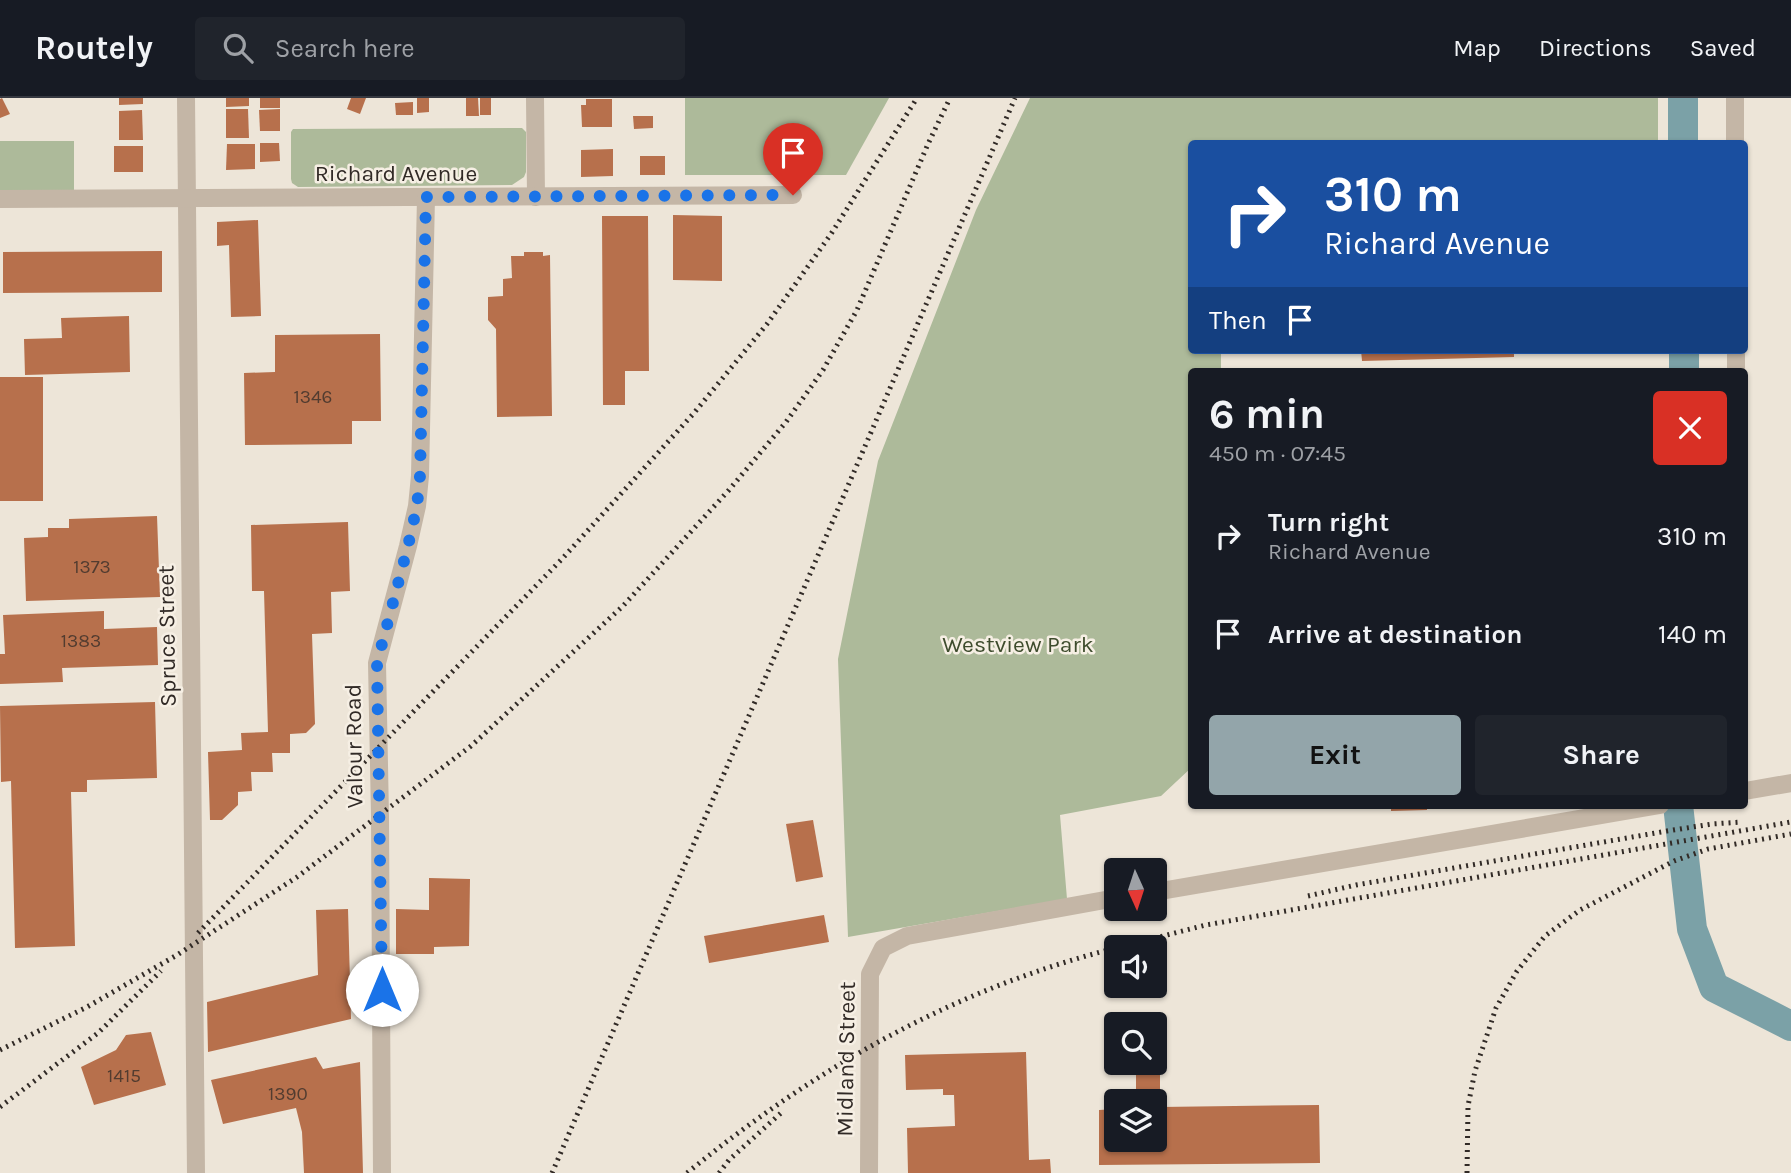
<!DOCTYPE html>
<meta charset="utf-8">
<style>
:root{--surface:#171b24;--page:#20242c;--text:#f1f3f6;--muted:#9ea1a6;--line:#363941;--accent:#93a5aa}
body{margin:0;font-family:Karla,sans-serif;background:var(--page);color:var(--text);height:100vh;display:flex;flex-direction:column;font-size:26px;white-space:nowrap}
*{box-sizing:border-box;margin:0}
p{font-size:23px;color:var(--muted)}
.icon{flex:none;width:38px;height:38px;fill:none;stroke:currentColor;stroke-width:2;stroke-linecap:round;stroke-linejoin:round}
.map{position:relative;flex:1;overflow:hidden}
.sheet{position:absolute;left:1188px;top:270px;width:560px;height:441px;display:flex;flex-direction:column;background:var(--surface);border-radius:7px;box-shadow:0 2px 5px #0004}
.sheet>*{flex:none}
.top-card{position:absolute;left:1188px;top:42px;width:560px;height:214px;border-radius:7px;box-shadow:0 2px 5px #0004;background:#1a4fa0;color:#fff;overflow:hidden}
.needle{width:46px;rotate:177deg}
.fabs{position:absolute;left:1104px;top:760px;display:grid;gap:14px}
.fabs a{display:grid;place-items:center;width:63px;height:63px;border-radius:7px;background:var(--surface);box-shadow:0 2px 5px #0004;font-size:35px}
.pin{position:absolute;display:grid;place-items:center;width:60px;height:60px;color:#fff;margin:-72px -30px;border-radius:50% 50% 50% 0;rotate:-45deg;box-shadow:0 0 7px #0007}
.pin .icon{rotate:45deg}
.me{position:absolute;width:77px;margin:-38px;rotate:0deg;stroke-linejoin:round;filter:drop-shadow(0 0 5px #0008)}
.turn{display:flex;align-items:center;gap:24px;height:147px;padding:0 21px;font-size:32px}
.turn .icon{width:91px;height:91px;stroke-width:2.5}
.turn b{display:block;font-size:49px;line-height:60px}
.then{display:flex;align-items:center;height:66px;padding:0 21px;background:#0003;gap:14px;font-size:26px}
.round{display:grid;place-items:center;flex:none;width:74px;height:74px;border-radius:7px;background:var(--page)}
.head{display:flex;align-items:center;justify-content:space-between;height:119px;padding:0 21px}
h1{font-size:42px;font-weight:700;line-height:52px}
.primary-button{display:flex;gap:14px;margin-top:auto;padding:14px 21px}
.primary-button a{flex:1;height:80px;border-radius:7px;background:var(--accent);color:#111;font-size:28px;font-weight:700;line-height:80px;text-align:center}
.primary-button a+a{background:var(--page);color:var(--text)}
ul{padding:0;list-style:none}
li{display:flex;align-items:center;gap:21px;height:98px;padding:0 21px}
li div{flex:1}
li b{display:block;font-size:26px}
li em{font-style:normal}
header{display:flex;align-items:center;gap:42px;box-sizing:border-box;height:98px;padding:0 35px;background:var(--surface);border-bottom:2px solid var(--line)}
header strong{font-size:33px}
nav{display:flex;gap:38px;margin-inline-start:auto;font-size:24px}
.search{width:490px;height:63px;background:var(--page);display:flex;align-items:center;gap:18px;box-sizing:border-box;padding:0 24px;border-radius:7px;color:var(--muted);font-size:26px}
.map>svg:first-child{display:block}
.green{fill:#adba9a}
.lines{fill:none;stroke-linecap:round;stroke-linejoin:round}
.river{stroke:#7ba1a7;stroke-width:30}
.building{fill:#b7704c}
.minor{stroke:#c4b6a6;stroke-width:18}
.rail{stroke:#312a26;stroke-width:5;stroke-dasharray:2 5;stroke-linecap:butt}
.route{stroke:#1a73e8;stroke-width:12;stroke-dasharray:0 21.6}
.labels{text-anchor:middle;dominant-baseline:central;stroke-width:5;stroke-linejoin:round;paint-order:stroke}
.number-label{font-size:19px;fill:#523c30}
.street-label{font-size:23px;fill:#312a26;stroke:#f6efe4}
.park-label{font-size:23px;fill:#3e4c2d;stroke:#f6efe4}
</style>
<header>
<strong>Routely</strong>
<div class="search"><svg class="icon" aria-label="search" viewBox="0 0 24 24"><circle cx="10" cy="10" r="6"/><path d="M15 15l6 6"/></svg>Search here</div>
<nav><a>Map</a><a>Directions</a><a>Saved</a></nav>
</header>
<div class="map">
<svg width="1791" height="1075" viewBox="0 0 1791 1075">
<rect width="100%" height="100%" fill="#ede5d8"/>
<g class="green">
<path d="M685,0H889L846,77H685Z"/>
<path d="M1030,0H1658V44L1633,46H1192V252H1221V273H1192V669L1161,698L1060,717L1067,801L848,839L838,561L878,363L976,112Z"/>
<path d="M522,30L526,34V74L524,79L512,87L298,89L292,85L291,81V34L293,31Z"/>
<rect x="0" y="43" width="74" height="49"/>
</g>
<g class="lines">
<g class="river">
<path d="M1683,0V46"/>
<path d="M1684,252V273"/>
<path d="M1678,707L1692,831L1714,889L1791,928"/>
</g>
</g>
<g class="building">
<path d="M2,0L10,16L0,20V1Z"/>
<path d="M119,0H143V6L119,7Z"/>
<path d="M226,0H249V8L226,9Z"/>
<rect x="260" y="0" width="20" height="10"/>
<path d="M351,0H366L360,16L347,11Z"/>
<path d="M417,0H429V14L417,15Z"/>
<path d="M466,0H478L479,18H466Z"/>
<rect x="480" y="0" width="11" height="17"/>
<path d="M586,1H612V29H582L581,7H586Z"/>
<path d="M413,4V17H396L395,5Z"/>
<path d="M226,11H248L249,40H226Z"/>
<path d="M280,11V33H260L259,12Z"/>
<path d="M142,12L143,42H119V13Z"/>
<path d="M633,18H653V30L634,31Z"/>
<path d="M260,45H279L280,63L260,64Z"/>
<path d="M227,46H255V71L226,72Z"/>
<rect x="114" y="48" width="29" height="26"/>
<path d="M613,51V78L581,79V52Z"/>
<rect x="640" y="58" width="25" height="19"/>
<path d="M673,117L722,118V183L673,182Z"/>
<path d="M602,118H648L649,273H625V307H603Z"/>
<path d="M258,122L261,218L231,219L229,147L217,148V124Z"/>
<path d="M162,153V194L3,195V154Z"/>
<path d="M524,154H543V158L550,157L552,318L497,319L496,231L488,222V199L503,198V181L512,180L511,158H524Z"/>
<path d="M129,218L130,274L25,277L24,241L62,240L61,220Z"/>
<path d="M380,236L381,323H352V346L245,347L244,275L275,274V237Z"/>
<path d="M1361,252H1514V259L1362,263Z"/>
<rect x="0" y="279" width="43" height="124"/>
<path d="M157,418L160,499L26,503L24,440L48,439V430H69V421Z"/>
<path d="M348,424L350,493L331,494L332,535L312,536L315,626L306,635L290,636V655H272L273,674H251L252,693L238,694V707L222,722H210L208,654L242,652L241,635L268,634L264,493H252L251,427Z"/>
<path d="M104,513V531L157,529L158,567L62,570L63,584L0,586V556H5L3,517Z"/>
<path d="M155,604L157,680L87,682V694H71L75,848L15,850L11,683L1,684L0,608Z"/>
<path d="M1391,707H1427V712L1391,713Z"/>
<path d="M813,722L823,779L796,784L786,726Z"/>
<path d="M429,780L470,781L469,848L434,849V856H396V811L429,812Z"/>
<path d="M348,811L351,921L208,954L207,904L318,877L316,812Z"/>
<path d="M824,817L829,844L709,865L704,838Z"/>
<path d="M151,934L166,987L94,1007L81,969L116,952L126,937Z"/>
<path d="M1026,954L1029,1062L1050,1061L1051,1075H908L907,1030L955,1028L954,997H943V991L906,992L905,957Z"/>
<path d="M316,959L323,971L360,964L363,1075H304L302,1034L296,1010L223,1026L211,982Z"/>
<path d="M1160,973V1009L1319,1007L1320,1065L1099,1067V1012L1116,1011V1041H1155V1003H1136V974Z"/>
</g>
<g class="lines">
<g class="minor">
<path d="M186,0L196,1075"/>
<path d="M535,0L536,99"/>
<path d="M1735,0V46"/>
<path d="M0,101L793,97"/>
<path d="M1736,252V273"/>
<path d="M1745,693L1791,685"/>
<path d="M1155,794L1660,707"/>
<path d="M382,1075L380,718L377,565L408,448L417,408L420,378L426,99"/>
<path d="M869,1075L870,876L883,850L907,838L1116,800"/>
</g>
<g class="rail">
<path d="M1308,798L1356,787L1667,733L1712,726L1742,724"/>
<path d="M198,835L562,461L694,315L767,226L831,136L917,0"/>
<path d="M1120,849L1206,827L1791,724"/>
<path d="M0,952L87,909L177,857L297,779L471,648L623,508L729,392L786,324L823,272L857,212L928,46L950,0"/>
<path d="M0,1009L98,935L161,873"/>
<path d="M552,1075L1015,0"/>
<path d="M687,1075C817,969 953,891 1116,850"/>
<path d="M719,1075L729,1062L782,1014"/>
<path d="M1467,1075L1468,1008L1475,973L1496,910L1517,873L1545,838L1580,812L1674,763L1708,751L1791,736"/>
</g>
</g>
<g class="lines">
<path class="route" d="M382,892L377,565L408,448L417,408L420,378L426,99L793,97"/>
</g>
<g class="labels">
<g class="number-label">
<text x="313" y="299">1346</text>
<text x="92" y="469">1373</text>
<text x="81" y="543">1383</text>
<text x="124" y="978">1415</text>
<text x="288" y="996">1390</text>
</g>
<g class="street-label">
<text x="396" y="75">Richard Avenue</text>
<text transform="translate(167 538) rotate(-91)">Spruce Street</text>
<text transform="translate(354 648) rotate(-91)">Valour Road</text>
<text transform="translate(846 961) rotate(-89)">Midland Street</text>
</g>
<g class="park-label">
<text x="1018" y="546">Westview Park</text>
</g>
</g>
</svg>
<div class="fabs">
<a><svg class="needle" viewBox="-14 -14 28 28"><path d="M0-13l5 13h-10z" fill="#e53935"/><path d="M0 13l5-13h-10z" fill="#9ea1a6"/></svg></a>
<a><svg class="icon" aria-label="sound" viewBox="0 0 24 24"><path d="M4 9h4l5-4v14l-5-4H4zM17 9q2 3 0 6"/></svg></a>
<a><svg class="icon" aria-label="search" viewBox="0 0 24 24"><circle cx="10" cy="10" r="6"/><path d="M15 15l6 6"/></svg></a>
<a><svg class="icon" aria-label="layers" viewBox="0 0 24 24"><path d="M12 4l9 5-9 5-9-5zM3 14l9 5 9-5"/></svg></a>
</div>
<div class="pin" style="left:793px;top:97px;background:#d93025"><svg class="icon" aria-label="arrive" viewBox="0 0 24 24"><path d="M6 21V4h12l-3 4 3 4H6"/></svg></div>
<svg class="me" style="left:382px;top:892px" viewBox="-20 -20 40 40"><circle r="19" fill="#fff"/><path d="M0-13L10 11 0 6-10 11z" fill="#1a73e8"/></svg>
<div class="top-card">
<div class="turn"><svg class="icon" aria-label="right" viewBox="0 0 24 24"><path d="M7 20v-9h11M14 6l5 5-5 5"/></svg><div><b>310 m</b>Richard Avenue</div></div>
<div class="then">Then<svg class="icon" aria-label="arrive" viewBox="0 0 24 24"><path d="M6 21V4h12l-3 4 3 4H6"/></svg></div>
</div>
<section class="sheet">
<div class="head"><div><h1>6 min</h1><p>450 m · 07:45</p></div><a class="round" style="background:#d93025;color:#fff"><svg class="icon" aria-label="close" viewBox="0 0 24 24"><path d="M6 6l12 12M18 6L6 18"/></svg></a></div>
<ul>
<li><svg class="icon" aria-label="right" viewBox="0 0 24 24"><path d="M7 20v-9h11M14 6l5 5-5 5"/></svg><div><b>Turn right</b><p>Richard Avenue</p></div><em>310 m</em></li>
<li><svg class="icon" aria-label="arrive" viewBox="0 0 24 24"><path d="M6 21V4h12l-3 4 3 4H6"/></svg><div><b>Arrive at destination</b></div><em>140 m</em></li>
</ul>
<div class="primary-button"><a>Exit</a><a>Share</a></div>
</section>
</div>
